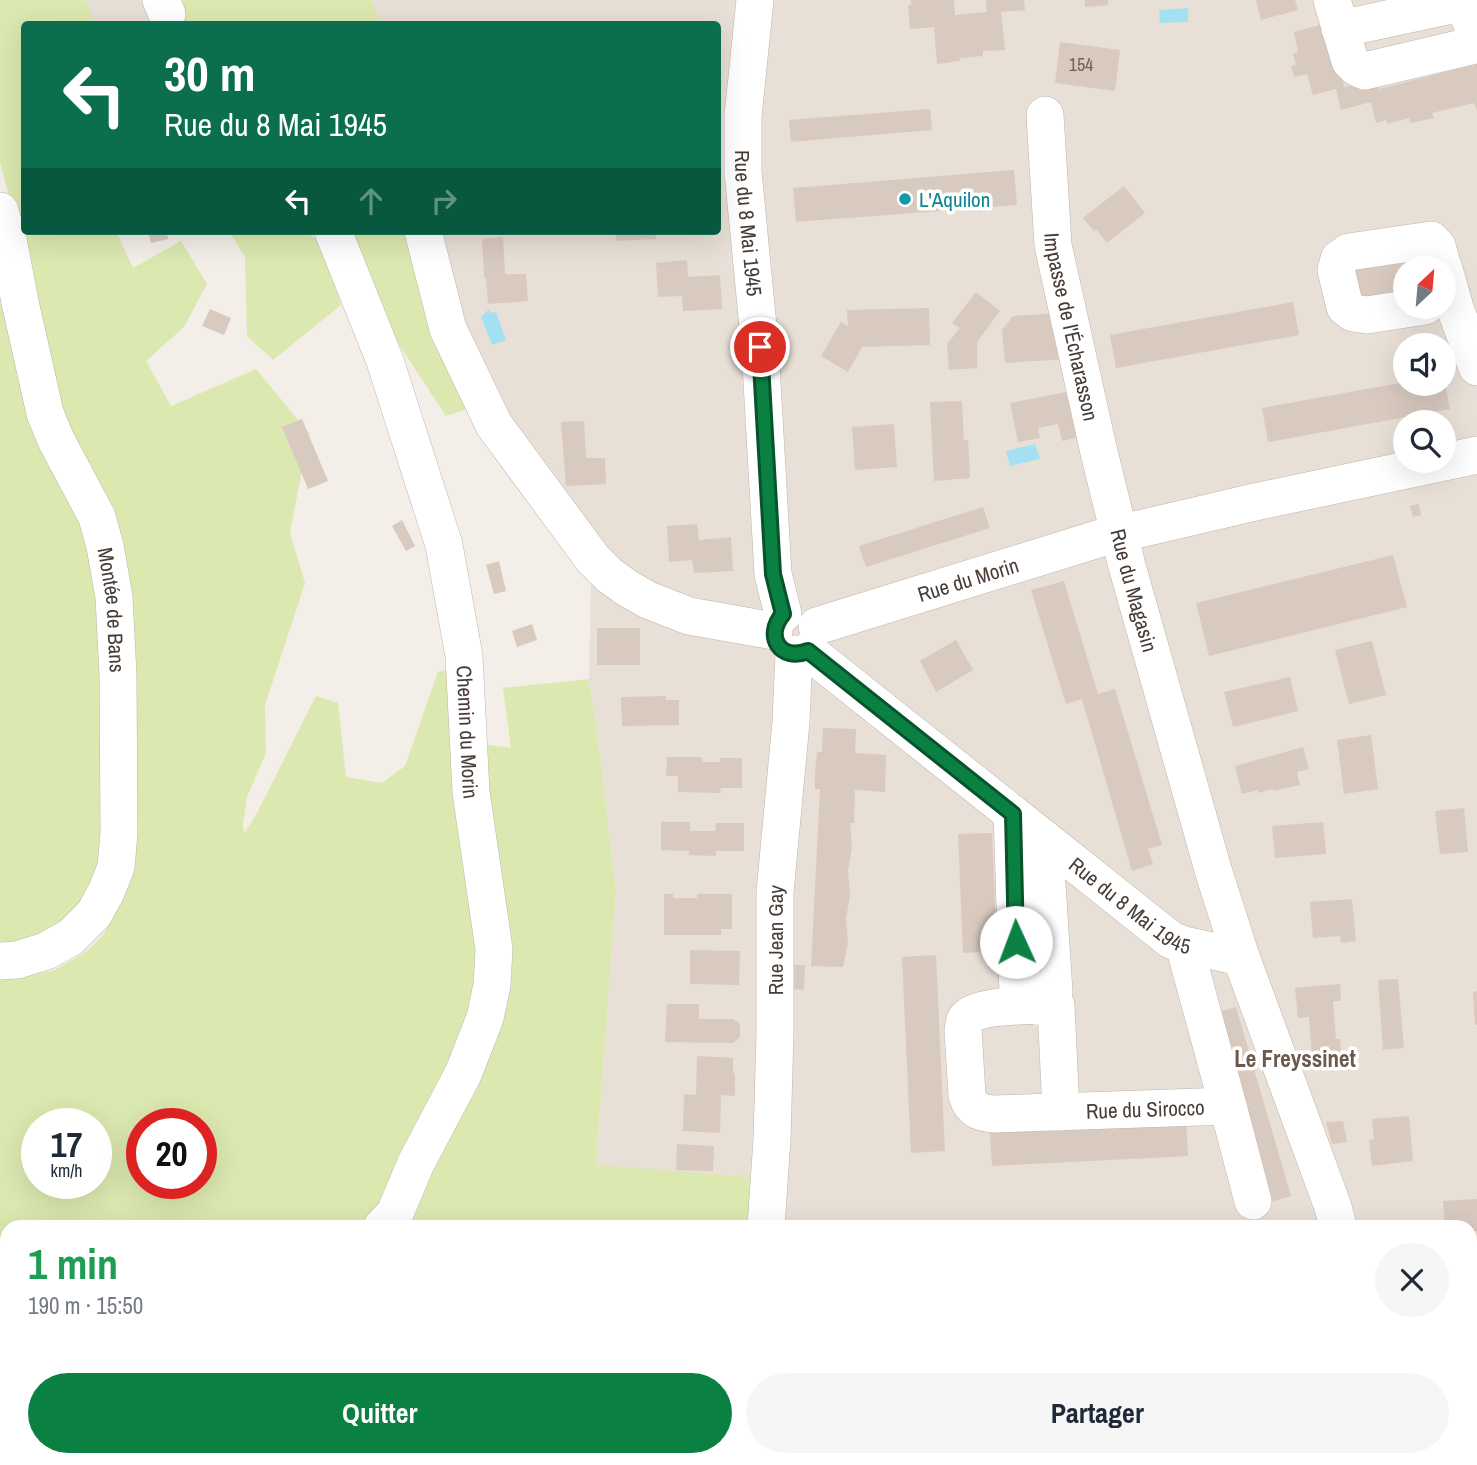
<!DOCTYPE html>
<html lang="fr">
<meta charset="utf-8">
<style>
:root{--surface:#fff;--page:#f6f6f7;--text:#1f2937;--muted:#747a83;--accent:#0b8043}
body{margin:0;font-family:"Archivo Narrow",sans-serif;background:var(--page);color:var(--text);height:100vh;display:flex;flex-direction:column;font-size:26px;white-space:nowrap}
*{box-sizing:border-box;margin:0}
p{font-size:23px;color:var(--muted)}
.icon{flex:none;width:38px;height:38px;fill:none;stroke:currentColor;stroke-width:2;stroke-linecap:round;stroke-linejoin:round}
.map{position:relative;flex:1;overflow:hidden}
.drawer{position:absolute;left:0px;top:1220px;width:1477px;height:247px;display:flex;flex-direction:column;background:var(--surface);border-radius:21px 21px 0 0;box-shadow:0 7px 28px #0002}
.drawer>*{flex:none}
.guide{position:absolute;left:21px;top:21px;width:700px;height:214px;border-radius:7px;box-shadow:0 7px 28px #0002;background:#0b6e4f;color:#fff;overflow:hidden}
.needle{width:46px;rotate:26deg}
.controls{position:absolute;left:1393px;top:256px;display:grid;gap:14px}
.controls a{display:grid;place-items:center;width:63px;height:63px;border-radius:50%;background:var(--surface);box-shadow:0 7px 28px #0002;font-size:35px}
.speed{position:absolute;left:21px;top:1108px;display:flex;gap:14px;font-size:35px;font-weight:700;text-align:center}
.speed>*{display:grid;place-content:center;width:91px;height:91px;border-radius:50%;background:var(--surface);box-shadow:0 7px 28px #0002;line-height:1}
.speed small{font-size:18px;font-weight:400}
.speed .limit{border:10px solid #d22;background:#fff;color:#111}
.pin{position:absolute;display:grid;place-items:center;width:60px;height:60px;color:#fff;margin:-30px;border:4px solid #fff;border-radius:50%;box-shadow:0 2px 7px #0007}
.me{position:absolute;width:77px;margin:-38px;rotate:358deg;stroke-linejoin:round;filter:drop-shadow(0 0 5px #0008)}
.turn{display:flex;align-items:center;gap:24px;height:147px;padding:0 28px;font-size:32px}
.turn .icon{width:91px;height:91px;stroke-width:2.5}
.turn b{display:block;font-size:49px;line-height:60px}
.lanes{display:flex;align-items:center;height:66px;padding:0 28px;background:#0003;justify-content:center;gap:35px;direction:ltr}
.lanes .off{opacity:.35}
.round{display:grid;place-items:center;flex:none;width:74px;height:74px;border-radius:37px;background:var(--page)}
.head{display:flex;align-items:center;justify-content:space-between;height:119px;padding:0 28px}
h1{font-size:42px;font-weight:700;line-height:52px;color:#1e9e55}
.button{display:flex;gap:14px;margin-top:auto;padding:14px 28px}
.button a{flex:1;height:80px;border-radius:42px;background:var(--accent);color:#fff;font-size:28px;font-weight:700;line-height:80px;text-align:center}
.button a+a{background:var(--page);color:var(--text)}
.map>svg:first-child{display:block}
.residential{fill:#e8dfd6;fill-rule:evenodd}
.green{fill:#dbe9b0;fill-rule:evenodd}
.water{fill:#a3e1f2}
.building{fill:#d9cac0}
.lines{fill:none;stroke-linecap:round;stroke-linejoin:round}
.minor-casing{stroke:#c0b4aa;stroke-width:38}
.minor{stroke:#fff;stroke-width:37}
.route-casing{stroke:#07532c;stroke-width:18}
.route{stroke:#0b8043;stroke-width:12}
.culture-dot{fill:#0f9aa8;stroke:#fff;stroke-width:2.5}
.labels{text-anchor:middle;dominant-baseline:central;stroke-width:7;stroke-linejoin:round;paint-order:stroke}
.number-label{font-size:18px;fill:#6c6058}
.culture-label{font-size:21px;fill:#0d838f;stroke:#fff;text-anchor:start}
.street-label{font-size:21px;fill:#483d36;stroke:#fff}
.neighbourhood-label{font-size:23px;font-weight:bold;fill:#6b594d;stroke:#fff}
</style>
<div class="map">
<svg width="1477" height="1465" viewBox="0 0 1477 1465">
<rect width="100%" height="100%" fill="#f4eee8"/>
<g class="residential">
<path d="M86,0H175L186,24H95Z"/>
<path d="M372,0H1477V1465H502L507,1460H1470V1227H748L752,1177L596,1166L616,891L601,762L589,679L591,576L608,548L499,420L431,231H718V24H379ZM1405,268H1444V306H1405ZM1405,345H1444V383H1405ZM1405,422H1444V460H1405Z"/>
</g>
<g class="green">
<path d="M0,0H86L95,24H24V231H116L133,268L181,241L207,284L184,327L146,361L171,406L256,369L309,433L290,533L305,583L265,705L266,753L247,797L243,824L244,834L257,813L316,696L338,703L346,777L382,783L405,766L438,672L453,668L459,741L511,748L503,688L589,679L601,762L616,891L596,1165L752,1177L748,1227H7V1460H507L502,1465H0V978L53,971L87,951L104,934L123,894L124,572L61,427L35,296L0,162ZM37,1124H96V1183H37ZM142,1124H201V1183H142Z"/>
<path d="M175,0H372L379,24H186Z"/>
<path d="M229,231H304L322,243L341,305L273,360L247,336L245,257Z"/>
<path d="M346,231H408L467,409L446,416L392,334Z"/>
<path d="M0,250L95,548L107,835L95,889L62,927L0,949Z"/>
</g>
<g class="water">
<path d="M1188,8V22L1160,23L1159,10Z"/>
<path d="M488,310L492,313L496,312L506,340L492,345L481,317Z"/>
<path d="M1035,444L1040,459L1010,466L1006,451Z"/>
</g>
<g class="building">
<path d="M911,0H954L955,15L987,12L986,0H1024L1025,10L1001,12L1005,50L983,51V56L960,58V61L937,64L934,27L910,29L908,5H911Z"/>
<path d="M1085,0H1108V5L1085,7Z"/>
<path d="M1256,0H1295L1298,10L1261,20Z"/>
<path d="M1327,23L1344,87L1377,79L1379,89L1477,64V110L1474,103L1432,113L1434,118L1410,123L1409,118L1387,124L1386,120L1376,123L1371,102L1341,110L1336,89L1313,95L1307,74L1294,77L1291,66L1296,65L1293,54L1298,52L1294,32Z"/>
<path d="M1060,42L1120,50L1115,91L1055,83Z"/>
<path d="M930,109L932,130L791,142L789,120Z"/>
<path d="M1014,170L1017,205L796,222L793,188Z"/>
<path d="M1124,186L1145,213L1107,243L1096,229L1094,231L1083,218Z"/>
<path d="M148,231H167L168,239L151,243Z"/>
<path d="M615,231H655L656,239L616,241Z"/>
<path d="M503,237L505,274H526L528,301L488,304L486,278H484L482,239Z"/>
<path d="M1420,252L1423,268H1405V299L1355,307L1347,265Z"/>
<path d="M687,260L688,277L720,275L722,309L683,311L682,296L658,297L656,263Z"/>
<path d="M976,292L1000,311L977,342V368L949,370L947,344L960,328L952,323Z"/>
<path d="M1293,302L1299,335L1116,368L1110,335Z"/>
<path d="M929,308L930,345L862,347L848,372L821,356L841,322L848,326L847,310Z"/>
<path d="M210,309L231,318L224,335L202,326Z"/>
<path d="M1060,313L1070,359L1005,363L1002,330L1013,316Z"/>
<path d="M1405,382V383H1445L1450,409L1268,442L1262,408Z"/>
<path d="M1066,392L1072,415L1082,413L1088,435L1062,441L1058,424L1038,428L1040,438L1018,442L1010,403Z"/>
<path d="M962,401L964,440H968L970,478L934,481L930,402Z"/>
<path d="M302,419L328,481L308,489L282,427Z"/>
<path d="M584,421L586,458H605L606,484L566,486L561,422Z"/>
<path d="M894,424L897,467L855,470L852,427Z"/>
<path d="M1419,504L1421,515L1413,517L1410,506Z"/>
<path d="M983,507L990,528L866,567L859,546Z"/>
<path d="M402,520L415,546L406,551L392,526Z"/>
<path d="M697,524L699,540L731,537L733,571L694,573L692,560L669,562L667,526Z"/>
<path d="M1393,555L1407,607L1209,656L1196,603Z"/>
<path d="M499,561L506,591L494,594L486,565Z"/>
<path d="M1064,581L1098,694L1115,689L1162,845L1148,849L1153,864L1132,871L1082,699L1066,704L1031,590Z"/>
<path d="M532,624L537,640L517,647L512,631Z"/>
<rect x="597" y="628" width="43" height="37"/>
<path d="M956,640L973,670L936,692L920,661Z"/>
<path d="M1372,641L1386,695L1349,704L1335,650Z"/>
<path d="M1290,677L1298,711L1233,727L1224,692Z"/>
<path d="M666,696V700H679V725L622,726L621,697Z"/>
<path d="M823,728L856,729L855,753L886,755L885,792L855,790L854,823H850L852,847L848,871L850,895L846,919L848,943L843,967L811,966L820,789H815V772L817,752H822Z"/>
<path d="M1371,735L1378,789L1344,794L1337,740Z"/>
<path d="M1303,747L1309,769L1297,772L1300,785L1273,791V789L1258,793V790L1242,794L1235,766Z"/>
<path d="M667,757H702L703,762H720V758H742V788H721L720,793L678,792V776H666Z"/>
<path d="M1464,808L1468,852L1440,854L1435,811Z"/>
<path d="M661,822H690V831H715L716,823H744V851H716V856L689,855V851L661,850Z"/>
<path d="M1323,822L1326,854L1275,858L1272,826Z"/>
<path d="M992,833L997,951L963,953L958,834Z"/>
<path d="M664,894H673V898H697V894H732V929H721V935H664Z"/>
<path d="M1352,899L1356,941L1341,943L1340,936L1313,938L1310,902Z"/>
<path d="M690,950L740,951L739,985L690,984Z"/>
<path d="M936,955L945,1151L911,1153L902,957Z"/>
<path d="M794,965H805L804,990L792,989Z"/>
<path d="M1398,979L1404,1048L1383,1050L1378,980Z"/>
<path d="M1340,984L1341,1001H1333L1336,1039H1340L1341,1052L1312,1054L1309,1017L1298,1018L1295,988Z"/>
<path d="M1477,991V1025H1475L1473,992Z"/>
<path d="M667,1004H699V1019H733L740,1024V1037L733,1043L665,1042Z"/>
<path d="M1236,1007L1291,1196L1269,1203L1214,1014Z"/>
<path d="M697,1056L733,1058V1073H735V1096L721,1095L720,1133L683,1131L684,1094L696,1095Z"/>
<path d="M1409,1116L1413,1161L1372,1166L1369,1140L1374,1139L1372,1119Z"/>
<path d="M1343,1121L1347,1142L1332,1144L1326,1122Z"/>
<path d="M1186,1122L1188,1156L992,1166L990,1132Z"/>
<path d="M677,1144L714,1146L713,1171L676,1170Z"/>
<path d="M1477,1199V1231L1470,1232V1227H1445L1443,1201Z"/>
<path d="M1470,1395H1477V1426L1470,1427Z"/>
<path d="M556,1460H580L575,1465H562Z"/>
<path d="M791,1460H818V1465H792Z"/>
<path d="M893,1460H954L955,1465H894Z"/>
<path d="M1057,1460H1152L1153,1465H1058Z"/>
</g>
<g class="lines">
<defs>
<g id="minor">
<path d="M161,0L167,14"/>
<path id="s1" d="M755,0L743,116V172L760,347L773,574L783,614"/>
<path d="M1332,0L1350,61L1356,67L1365,71L1471,46L1476,40C1472,25 1471,8 1452,5L1340,29"/>
<path id="s2" d="M1045,115L1053,245L1098,448L1127,566L1214,873L1241,957L1333,1207L1338,1227"/>
<path id="s3" d="M0,211L8,239L20,302L45,413L56,440L97,517L105,546L114,597L118,675L119,833L116,867L106,892L94,914L71,937L46,951L17,960L0,961"/>
<path id="s4" d="M333,231L385,361L444,545L464,656L471,792L494,949L492,985L485,1018L463,1074L416,1163L395,1213L382,1227"/>
<path d="M423,231L448,329L494,425L593,559L609,575L627,588L648,600L689,616L774,631"/>
<path d="M1444,269L1455,308L1477,367"/>
<path d="M1425,306L1367,315L1353,313L1345,307L1336,270L1339,259L1349,252L1431,240L1437,246L1443,268"/>
<path id="s5" d="M817,626L1101,538L1255,502L1477,455"/>
<path id="s6" d="M808,651L1171,940L1184,945L1241,957"/>
<path d="M1012,814L1018,993L1036,1006"/>
<path d="M1184,945L1228,1106L1253,1201"/>
<path d="M1036,1006L1054,992L1044,839"/>
<path id="s7" d="M1061,1112L1056,1005C1035,1006 984,1004 969,1016C964,1019 964,1024 963,1030L967,1095C971,1110 980,1113 994,1114L1228,1106"/>
<path id="s8" d="M766,1227L772,1139L775,1033V892L791,722L794,654"/>
<path d="M0,1271L7,1272"/>
<path d="M691,1460L713,1465"/>
<path d="M751,1465V1460"/>
<path d="M1390,1465L1399,1464"/>
</g>
</defs>
<use href="#minor" class="minor-casing"/>
<use href="#minor" class="minor"/>
</g>
<g class="lines">
<defs>
<path id="route" d="M760,347L773,574L783,614C764,636 780,662 808,651L1013,814L1016,942"/>
</defs>
<use href="#route" class="route-casing"/>
<use href="#route" class="route"/>
</g>
<circle class="culture-dot" cx="905" cy="199" r="7"/>
<g class="labels">
<g class="number-label">
<text x="1081" y="64">154</text>
</g>
<g class="culture-label">
<text x="919" y="199">L'Aquilon</text>
</g>
<g class="street-label">
<text stroke="none"><textPath href="#s1" startOffset="224">Rue du 8 Mai 1945</textPath></text>
<text stroke="none"><textPath href="#s2" startOffset="214">Impasse de l'Écharasson</textPath></text>
<text stroke="none"><textPath href="#s5" startOffset="158">Rue du Morin</textPath></text>
<text stroke="none"><textPath href="#s2" startOffset="485">Rue du Magasin</textPath></text>
<text stroke="none"><textPath href="#s3" startOffset="418">Montée de Bans</textPath></text>
<text stroke="none"><textPath href="#s4" startOffset="522">Chemin du Morin</textPath></text>
<text stroke="none"><textPath href="#s6" startOffset="411">Rue du 8 Mai 1945</textPath></text>
<text stroke="none"><textPath href="#s8" startOffset="287">Rue Jean Gay</textPath></text>
<text stroke="none"><textPath href="#s7" startOffset="464">Rue du Sirocco</textPath></text>
</g>
<g class="neighbourhood-label">
<text x="1295" y="1058">Le Freyssinet</text>
</g>
</g>
</svg>
<div class="controls">
<a><svg class="needle" viewBox="-14 -14 28 28"><path d="M0-13l5 13h-10z" fill="#e53935"/><path d="M0 13l5-13h-10z" fill="#747a83"/></svg></a>
<a><svg class="icon" aria-label="sound" viewBox="0 0 24 24"><path d="M4 9h4l5-4v14l-5-4H4zM17 9q2 3 0 6"/></svg></a>
<a><svg class="icon" aria-label="search" viewBox="0 0 24 24"><circle cx="10" cy="10" r="6"/><path d="M15 15l6 6"/></svg></a>
</div>
<div class="speed"><div>17<small>km/h</small></div><div class="limit">20</div></div>
<div class="pin" style="left:760px;top:347px;background:#d93025"><svg class="icon" aria-label="arrive" viewBox="0 0 24 24"><path d="M6 21V4h12l-3 4 3 4H6"/></svg></div>
<svg class="me" style="left:1016px;top:942px" viewBox="-20 -20 40 40"><circle r="19" fill="#fff"/><path d="M0-13L10 11 0 6-10 11z" fill="#0b8043"/></svg>
<div class="guide">
<div class="turn"><svg class="icon" aria-label="left" viewBox="0 0 24 24"><path d="M17 20v-9H6M10 6l-5 5 5 5"/></svg><div><b>30 m</b>Rue du 8 Mai 1945</div></div>
<div class="lanes"><svg class="icon" aria-label="left" viewBox="0 0 24 24"><path d="M17 20v-9H6M10 6l-5 5 5 5"/></svg><svg class="icon off" aria-label="ahead" viewBox="0 0 24 24"><path d="M12 20V5M6 11l6-6 6 6"/></svg><svg class="icon off" aria-label="right" viewBox="0 0 24 24"><path d="M7 20v-9h11M14 6l5 5-5 5"/></svg></div>
</div>
<section class="drawer">
<div class="head"><div><h1>1 min</h1><p>190 m · 15:50</p></div><a class="round"><svg class="icon" aria-label="close" viewBox="0 0 24 24"><path d="M6 6l12 12M18 6L6 18"/></svg></a></div>
<div class="button"><a>Quitter</a><a>Partager</a></div>
</section>
</div>
